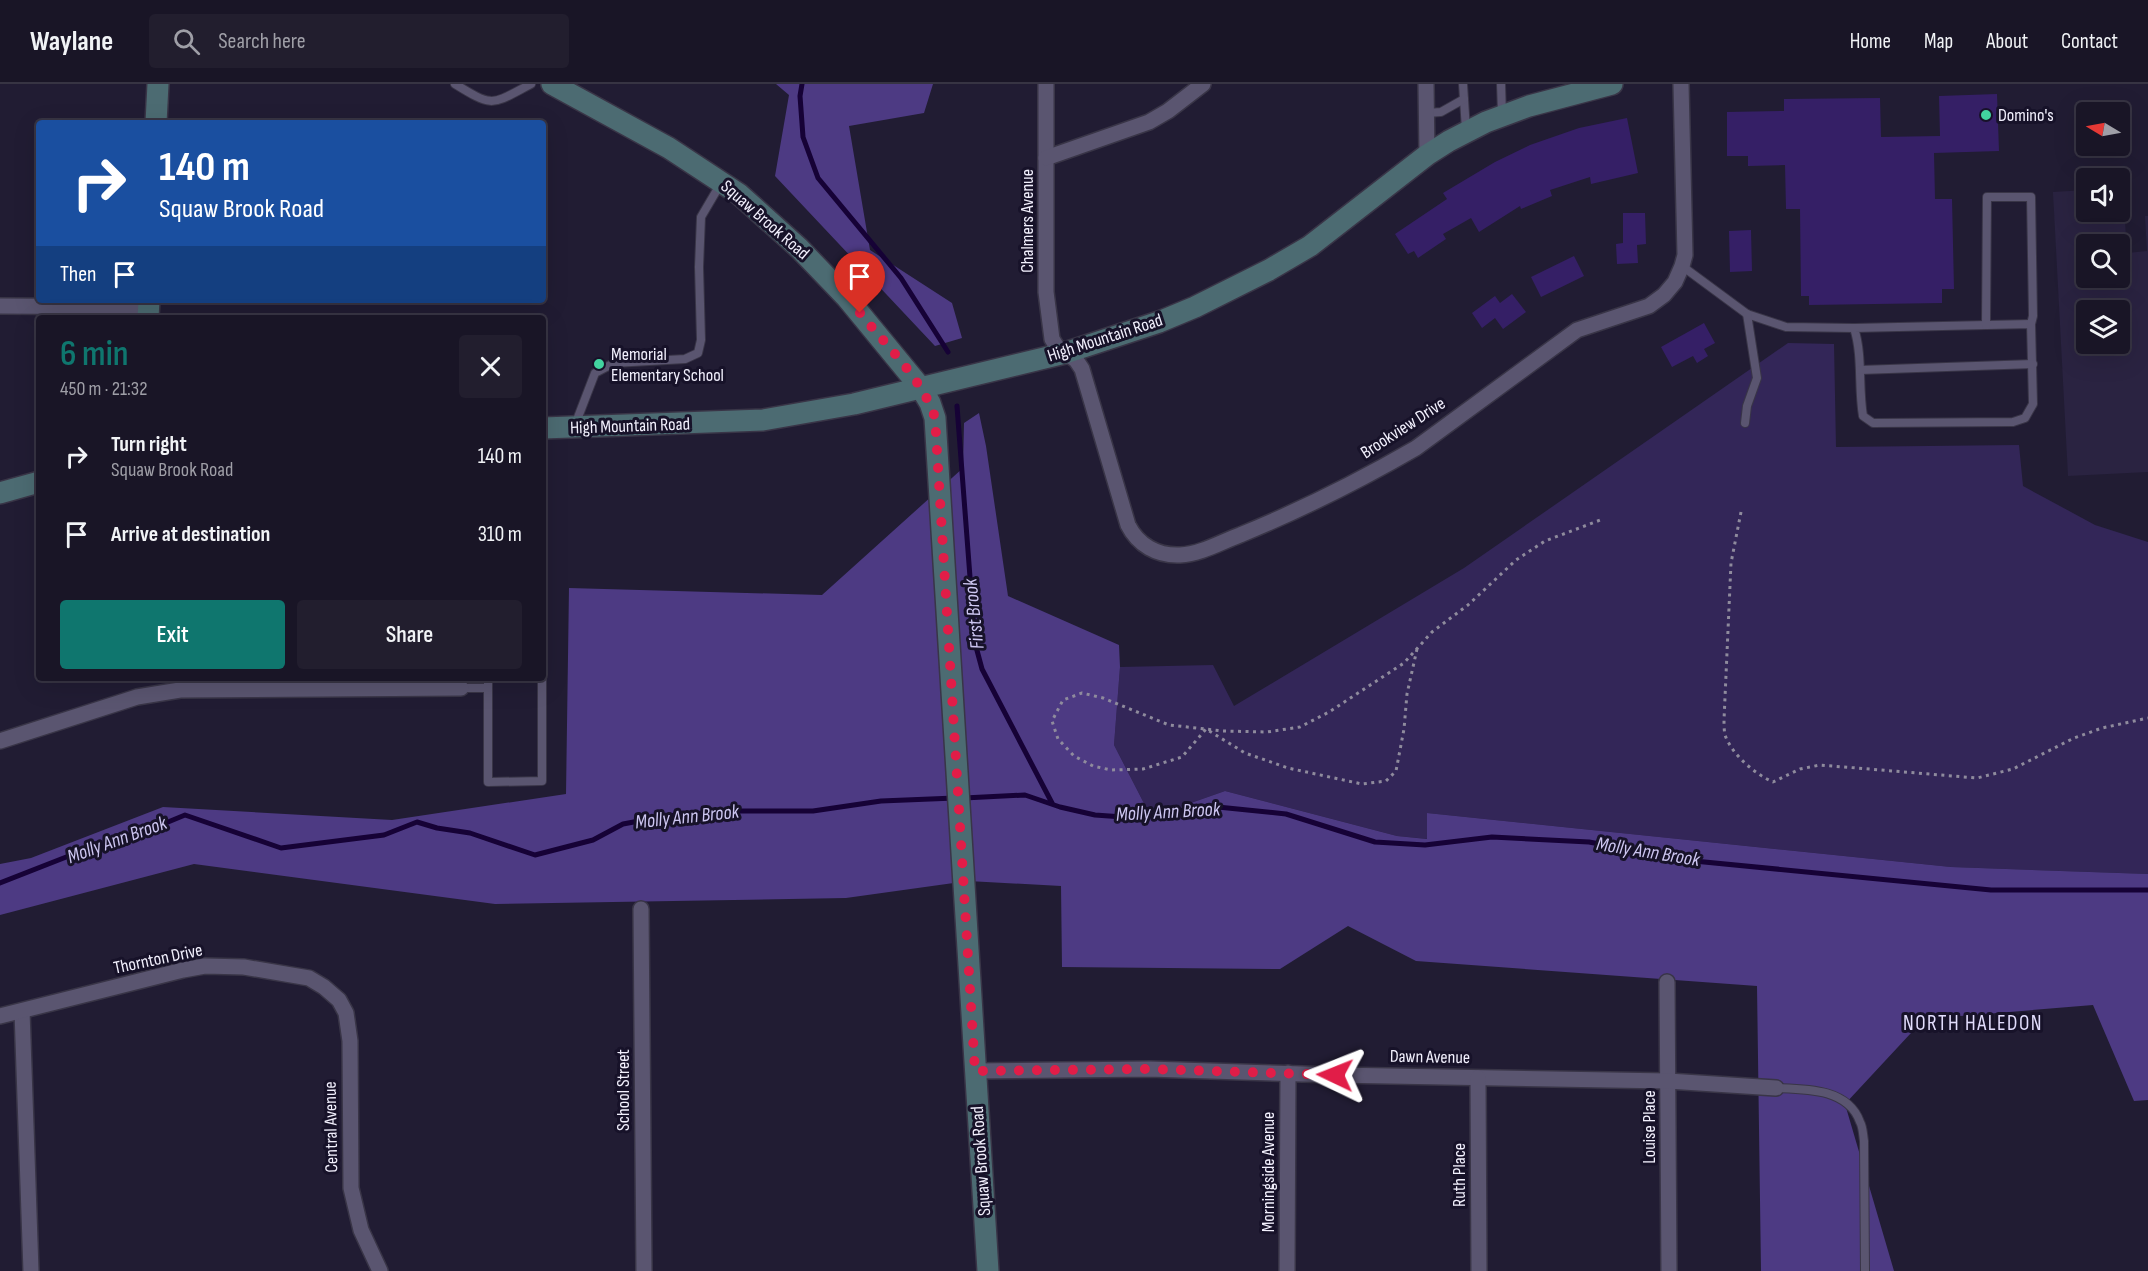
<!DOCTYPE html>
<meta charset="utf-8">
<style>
:root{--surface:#191526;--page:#221e2e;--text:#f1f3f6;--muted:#9f9fa7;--line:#373443;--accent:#0f766e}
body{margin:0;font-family:"Sofia Sans Condensed",sans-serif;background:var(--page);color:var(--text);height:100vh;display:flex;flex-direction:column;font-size:22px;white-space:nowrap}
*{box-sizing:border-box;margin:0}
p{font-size:20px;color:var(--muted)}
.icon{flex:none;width:33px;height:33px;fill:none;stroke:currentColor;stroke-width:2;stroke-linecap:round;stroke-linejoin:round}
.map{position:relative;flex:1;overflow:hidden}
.panel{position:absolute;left:36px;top:231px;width:510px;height:366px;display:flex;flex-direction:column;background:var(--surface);border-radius:6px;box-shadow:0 6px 24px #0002,0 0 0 2px var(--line)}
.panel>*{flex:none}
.banner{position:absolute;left:36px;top:36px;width:510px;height:183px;border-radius:6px;box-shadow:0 6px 24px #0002,0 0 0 2px var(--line);background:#1a4fa0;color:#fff;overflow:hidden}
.needle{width:39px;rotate:280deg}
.tools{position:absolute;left:2076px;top:18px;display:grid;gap:12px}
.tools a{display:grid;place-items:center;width:54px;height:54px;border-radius:6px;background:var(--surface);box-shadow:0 6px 24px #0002,0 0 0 2px var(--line);font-size:30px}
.pin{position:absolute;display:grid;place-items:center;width:51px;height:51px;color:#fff;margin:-62px -26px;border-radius:50% 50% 50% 0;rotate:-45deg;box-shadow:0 0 6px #0007}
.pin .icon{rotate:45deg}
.me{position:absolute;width:66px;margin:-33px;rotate:272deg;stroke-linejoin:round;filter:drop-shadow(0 0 4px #0008)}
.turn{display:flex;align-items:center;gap:21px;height:126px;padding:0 24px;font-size:27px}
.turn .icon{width:78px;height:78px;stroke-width:2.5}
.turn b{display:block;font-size:42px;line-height:51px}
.then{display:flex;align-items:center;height:57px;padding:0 24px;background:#0003;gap:12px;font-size:22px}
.round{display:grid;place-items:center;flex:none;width:63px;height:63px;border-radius:6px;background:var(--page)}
.headline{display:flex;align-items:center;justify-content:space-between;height:102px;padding:0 24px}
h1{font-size:36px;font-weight:600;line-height:45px;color:var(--accent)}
.cta{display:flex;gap:12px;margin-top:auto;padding:12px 24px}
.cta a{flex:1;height:69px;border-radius:6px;background:var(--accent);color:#fff;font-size:24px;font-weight:600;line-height:69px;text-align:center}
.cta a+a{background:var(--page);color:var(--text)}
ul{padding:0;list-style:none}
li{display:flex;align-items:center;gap:18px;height:78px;padding:0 24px}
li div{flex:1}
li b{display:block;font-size:22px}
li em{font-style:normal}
header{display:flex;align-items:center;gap:36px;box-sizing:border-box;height:84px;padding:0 30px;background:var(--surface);border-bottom:2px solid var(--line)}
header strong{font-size:28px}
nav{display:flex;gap:33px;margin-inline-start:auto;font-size:21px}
.search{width:420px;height:54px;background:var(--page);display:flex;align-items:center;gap:15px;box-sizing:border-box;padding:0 21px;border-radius:6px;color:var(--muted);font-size:22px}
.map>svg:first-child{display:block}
.built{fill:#2a2341;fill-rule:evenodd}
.green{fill:#332658}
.forest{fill:#4d3a83}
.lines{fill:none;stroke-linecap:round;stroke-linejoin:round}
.stream{stroke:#160236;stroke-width:5}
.building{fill:#351f66}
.lane-casing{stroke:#393547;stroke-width:10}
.street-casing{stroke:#393547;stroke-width:18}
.secondary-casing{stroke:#393547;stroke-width:24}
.path{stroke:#8f8b9d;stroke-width:3;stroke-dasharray:3 4.5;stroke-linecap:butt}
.lane{stroke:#5a5570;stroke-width:8}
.street{stroke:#5a5570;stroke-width:15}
.secondary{stroke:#4c6b72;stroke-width:21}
.route{stroke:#e11d48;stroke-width:10;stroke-dasharray:0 18}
.poi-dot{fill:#42d4a0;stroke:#171229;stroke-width:2}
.labels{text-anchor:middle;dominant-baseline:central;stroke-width:6;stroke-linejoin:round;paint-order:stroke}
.poi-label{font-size:18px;fill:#f2f0fd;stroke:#171229;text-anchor:start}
.street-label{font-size:18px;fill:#f2f0fd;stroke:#171229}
.water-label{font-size:20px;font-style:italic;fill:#cdc6f1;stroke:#171229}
.quarter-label{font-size:21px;letter-spacing:1.5px;fill:#e2ddfd;stroke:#171229}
</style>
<header>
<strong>Waylane</strong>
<div class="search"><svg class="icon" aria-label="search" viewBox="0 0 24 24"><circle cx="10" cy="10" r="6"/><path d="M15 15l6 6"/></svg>Search here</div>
<nav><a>Home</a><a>Map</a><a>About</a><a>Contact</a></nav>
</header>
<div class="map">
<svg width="2148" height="1187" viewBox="0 0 2148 1187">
<rect width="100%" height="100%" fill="#211c33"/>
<path class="built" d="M2120,104H2123L2127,169L2147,167L2145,132H2148V388L2068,392L2053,108L2086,106V128H2120ZM2086,160H2120V194H2086ZM2086,226H2120V260H2086Z"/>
<path class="green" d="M1788,259L1834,260L1836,363L2019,361L2023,402L2095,441L2148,458V790L1951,783L1427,729L1428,755L1397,752L1225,707L1151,733L1114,661L1120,583L1213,581L1234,622L1464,484Z"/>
<g class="forest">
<path d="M776,0H933L924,29L849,42L870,166L952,219L962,254L935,262L775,92L789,11Z"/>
<path d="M979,329L986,362L1008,512L1119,561L1120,583L1114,661L1151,733L1225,707L1397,752L1427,755V729L1951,783L2148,790V1016L2134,1017L2093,921L1924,935L1845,1020L1894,1187H1761L1757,902L1416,877L1348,842L1280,885L1062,883L1061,802L968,797L846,814L495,820L194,780L0,831V780L31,774L163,723L392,736L566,710L569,504L822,511L963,384L964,339Z"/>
</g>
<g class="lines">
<g class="stream">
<path d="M802,0L800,12L803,53L818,94L901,194L948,268"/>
<path d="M957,322L975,559L982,585L1052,719"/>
<path d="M964,714L1025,711L1060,723L1095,731L1137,734L1208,722L1286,730L1375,758L1425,761L1492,753L1589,758L1684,776L1991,806H2148"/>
<path d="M0,799L79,768L122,757L185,731L281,764L384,751L417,738L437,744L470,749L535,771L593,756L623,740L666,732L730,727H813L881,717L955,714"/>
</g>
</g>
<g class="building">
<path d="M1997,10L1999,67L1934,69L1935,115H1952L1954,205H1942V219L1809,221V212H1801L1800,125H1786L1785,81L1748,82V72H1727V28L1784,27V15L1880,14L1881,53L1940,52L1939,12Z"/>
<path d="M1627,34L1638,89L1591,100L1590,93L1550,106L1552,112L1521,125L1520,122L1479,148L1471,134L1443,150L1446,155L1418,174L1414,167L1408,170L1395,150L1447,115L1443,109L1495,78L1530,61L1579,44Z"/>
<path d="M1623,129H1645L1646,160L1637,161L1638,179L1617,180L1616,160L1623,159Z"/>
<path d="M1751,146L1752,187L1730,188L1729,147Z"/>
<path d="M1574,172L1584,192L1541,213L1531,193Z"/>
<path d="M1512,210L1526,228L1503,245L1495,234L1482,244L1472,229L1495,212L1500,219Z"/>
<path d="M1704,239L1715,259L1704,265L1708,272L1697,279L1693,272L1672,283L1661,263Z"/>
</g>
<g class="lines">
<defs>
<g id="lane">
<path d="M455,0C494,24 491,21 531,0"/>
<path d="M1463,0L1466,46"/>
<path d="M1501,0L1502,30"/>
<path d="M1427,29L1441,28L1464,15"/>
<path d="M1682,182L1747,230L1786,243L1854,244L2031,240L2033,320L2025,334L2013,338L1873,339L1863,332C1858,303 1863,272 1854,244"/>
<path d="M1986,241L1987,113H2031L2033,232L2031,240"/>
<path d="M1860,286L2033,280"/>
<path d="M1745,339L1747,322L1757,294L1747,230"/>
<path d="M575,341L595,289L614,279L685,275L698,269L701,256L699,183L701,133L721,99"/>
<path d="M488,594V698L542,697V594"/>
<path d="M461,604H488"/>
<path d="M1776,1004C1805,1005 1848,1004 1860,1038C1863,1043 1863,1051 1864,1057L1865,1187"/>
</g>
<g id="street">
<path d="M1046,0V208L1052,255L1057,263L1076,276L1082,285L1128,441C1138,461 1157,472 1180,471C1201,470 1221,458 1240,451C1301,426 1359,397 1416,364L1577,246L1649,222L1664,211L1675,198L1682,182L1685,171L1681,0"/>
<path d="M1426,0L1427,71"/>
<path d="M1046,74L1149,38L1168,27L1203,0"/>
<path d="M0,222L149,223"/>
<path d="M0,657L137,613L180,606L461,604"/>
<path d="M641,825L644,1187"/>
<path d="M1667,898L1669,1187"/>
<path d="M22,927L31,1187"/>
<path d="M0,932L183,886L205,882L244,883L309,894L324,903L339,916L346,929L350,957L351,1104L361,1146L380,1187"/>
<path d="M975,987L1149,985L1335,991L1668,997L1776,1004"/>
<path d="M1478,994L1479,1187"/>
<path d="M1287,1187L1288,989"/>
</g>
<g id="secondary">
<path d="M552,0L669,64L739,110L799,164L847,214L921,304L930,319L935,334L988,1187"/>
<path d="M156,39L158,0"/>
<path d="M148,234L149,216"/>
<path d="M543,344L763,336L854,320L1065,269L1159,238L1195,223L1269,186L1310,162L1427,71L1449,57L1486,38L1529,22L1612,0"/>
<path d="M0,409L39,398"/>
</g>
</defs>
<use href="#lane" class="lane-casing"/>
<use href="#street" class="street-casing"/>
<use href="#secondary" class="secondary-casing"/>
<g class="path">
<path d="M1741,428L1731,479L1724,636C1724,640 1724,646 1725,651C1732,671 1755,690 1773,698L1800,685L1820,681L1977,694L2013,685L2074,654L2102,644L2148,634"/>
<path d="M1417,565L1407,610L1404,645L1396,687L1386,697L1362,700L1288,684L1245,669L1206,645L1182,673L1143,685L1111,686L1093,682L1074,672L1058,655L1052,637L1063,616L1082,609L1103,614L1169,641L1223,647L1267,648L1300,643L1329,628L1404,579L1432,548L1468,521L1516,476L1545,457L1603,435"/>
</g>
<use href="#lane" class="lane"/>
<use href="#street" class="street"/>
<use href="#secondary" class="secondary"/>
</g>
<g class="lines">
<path class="route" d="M860,229C884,259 924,297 935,334L975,987L1149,985L1335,991"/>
</g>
<g class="poi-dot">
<circle cx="1986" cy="31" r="6"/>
<circle cx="599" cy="280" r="6"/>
</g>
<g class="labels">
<g class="poi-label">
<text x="1998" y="31">Domino's</text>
<text x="611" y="270">Memorial<tspan x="611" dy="21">Elementary School</tspan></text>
</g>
<g class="street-label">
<text transform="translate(765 136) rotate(41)">Squaw Brook Road</text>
<text transform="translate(1027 137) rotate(-90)">Chalmers Avenue</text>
<text transform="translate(1105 254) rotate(-18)">High Mountain Road</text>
<text transform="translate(630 342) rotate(-2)">High Mountain Road</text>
<text transform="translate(1403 344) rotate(-33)">Brookview Drive</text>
<text transform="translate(158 875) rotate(-12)">Thornton Drive</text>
<text transform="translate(1430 973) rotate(1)">Dawn Avenue</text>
<text transform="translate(623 1006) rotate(-90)">School Street</text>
<text transform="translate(331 1043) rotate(-91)">Central Avenue</text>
<text transform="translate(1649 1043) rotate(-90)">Louise Place</text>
<text transform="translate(981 1077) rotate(-94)">Squaw Brook Road</text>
<text transform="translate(1268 1088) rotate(-90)">Morningside Avenue</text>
<text transform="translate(1459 1091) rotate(-90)">Ruth Place</text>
</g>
<g class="water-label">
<text transform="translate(974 530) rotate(-96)">First Brook</text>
<text transform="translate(1168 728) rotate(-3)">Molly Ann Brook</text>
<text transform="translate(687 733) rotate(-6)">Molly Ann Brook</text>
<text transform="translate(117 756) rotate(-20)">Molly Ann Brook</text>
<text transform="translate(1648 768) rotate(9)">Molly Ann Brook</text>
</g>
<g class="quarter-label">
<text x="1973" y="939">NORTH HALEDON</text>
</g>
</g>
</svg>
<div class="tools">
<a><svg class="needle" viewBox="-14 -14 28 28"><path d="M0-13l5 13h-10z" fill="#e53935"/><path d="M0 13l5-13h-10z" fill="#9f9fa7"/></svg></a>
<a><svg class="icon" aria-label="sound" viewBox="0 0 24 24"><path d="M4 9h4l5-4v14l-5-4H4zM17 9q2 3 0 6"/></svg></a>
<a><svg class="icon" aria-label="search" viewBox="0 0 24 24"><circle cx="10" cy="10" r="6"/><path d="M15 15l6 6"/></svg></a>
<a><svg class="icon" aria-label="layers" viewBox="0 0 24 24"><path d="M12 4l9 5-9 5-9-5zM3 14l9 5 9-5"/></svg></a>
</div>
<div class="pin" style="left:860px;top:229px;background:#d93025"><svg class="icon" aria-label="arrive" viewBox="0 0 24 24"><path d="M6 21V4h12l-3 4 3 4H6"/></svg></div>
<svg class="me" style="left:1335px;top:991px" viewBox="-20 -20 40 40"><path d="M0-17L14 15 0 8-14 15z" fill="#e11d48" stroke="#fff" stroke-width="4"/></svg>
<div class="banner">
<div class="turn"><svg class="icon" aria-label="right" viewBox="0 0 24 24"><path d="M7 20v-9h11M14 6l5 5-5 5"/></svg><div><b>140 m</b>Squaw Brook Road</div></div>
<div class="then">Then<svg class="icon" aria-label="arrive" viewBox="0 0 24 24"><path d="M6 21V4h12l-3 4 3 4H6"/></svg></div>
</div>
<section class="panel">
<div class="headline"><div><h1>6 min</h1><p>450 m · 21:32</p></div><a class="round"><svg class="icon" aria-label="close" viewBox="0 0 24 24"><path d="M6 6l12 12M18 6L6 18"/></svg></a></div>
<ul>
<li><svg class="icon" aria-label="right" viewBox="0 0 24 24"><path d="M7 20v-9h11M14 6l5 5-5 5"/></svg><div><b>Turn right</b><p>Squaw Brook Road</p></div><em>140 m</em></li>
<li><svg class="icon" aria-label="arrive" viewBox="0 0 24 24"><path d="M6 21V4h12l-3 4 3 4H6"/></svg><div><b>Arrive at destination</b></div><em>310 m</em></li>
</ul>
<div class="cta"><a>Exit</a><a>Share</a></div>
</section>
</div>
